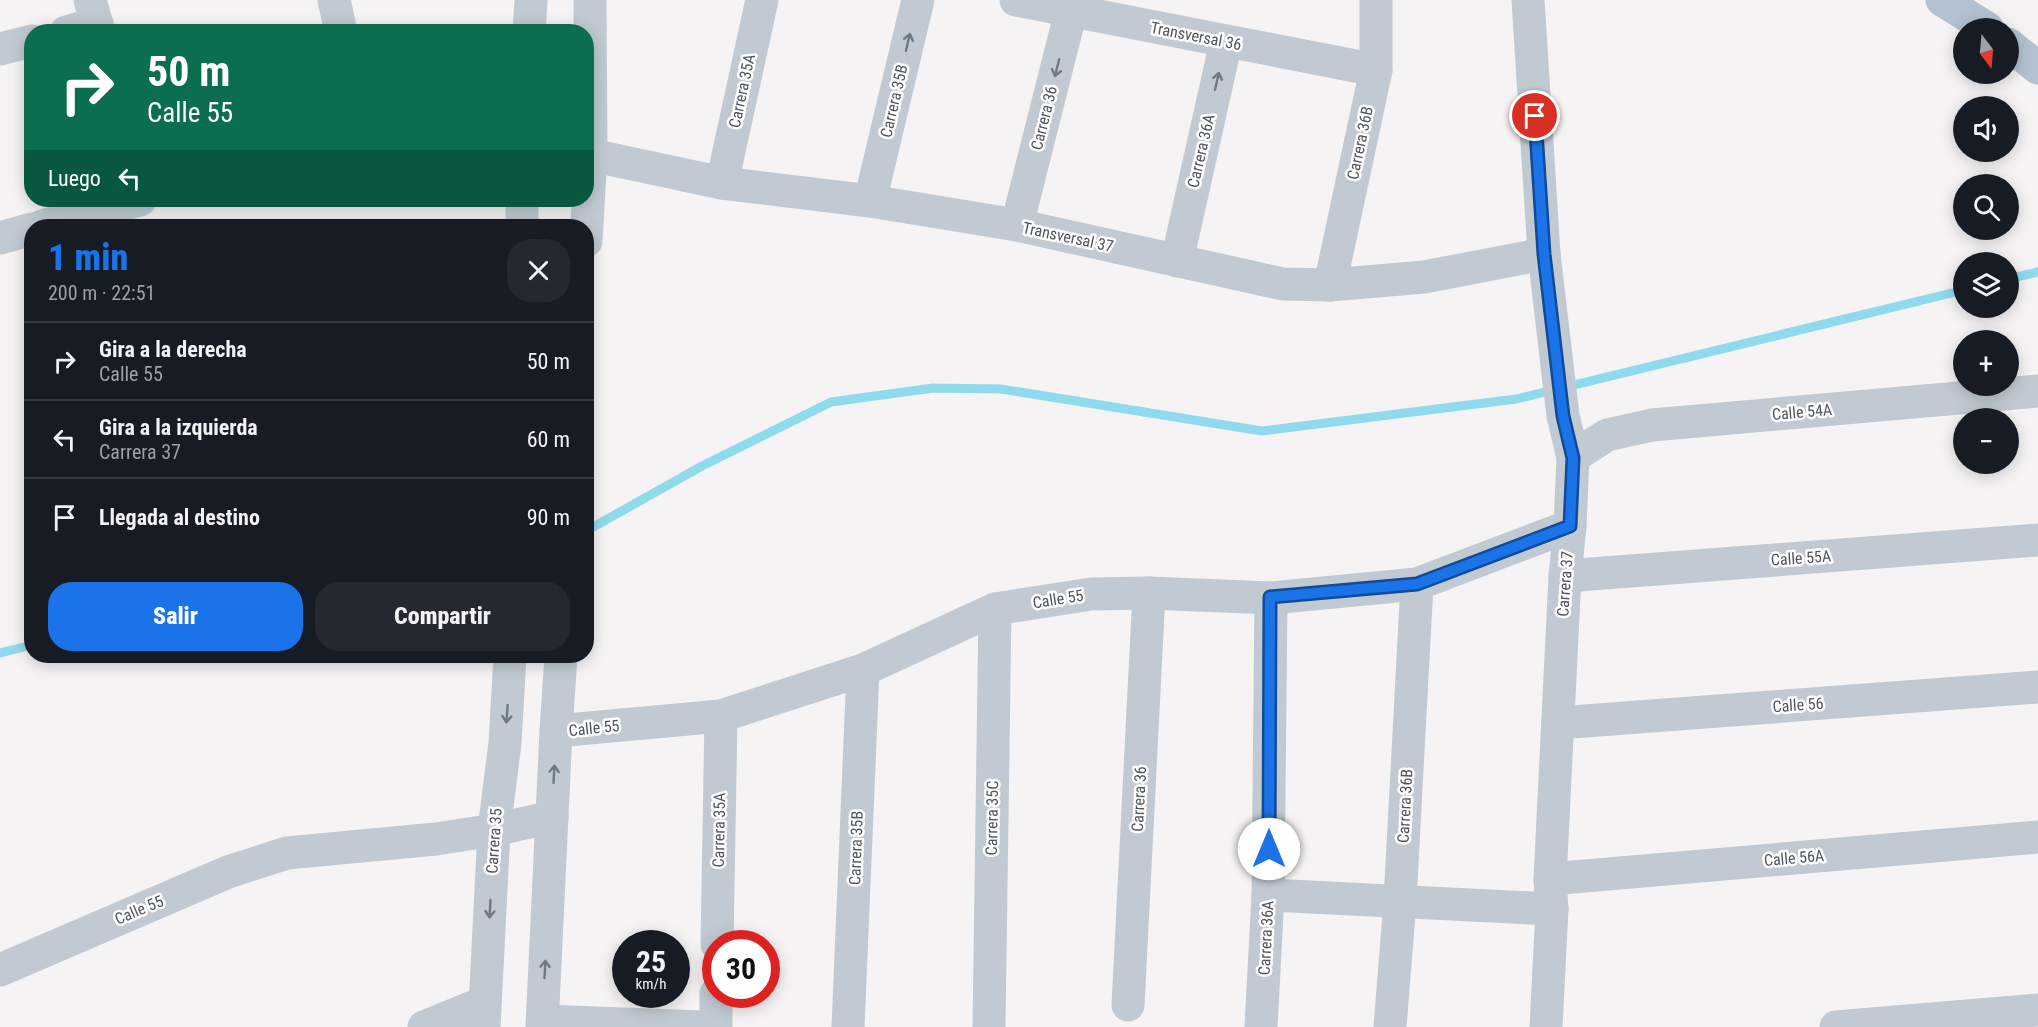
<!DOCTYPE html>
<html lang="es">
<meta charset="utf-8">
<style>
:root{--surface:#171b24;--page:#242831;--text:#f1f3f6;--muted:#9ea1a6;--line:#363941;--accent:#1a73e8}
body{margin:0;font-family:"Roboto Condensed",sans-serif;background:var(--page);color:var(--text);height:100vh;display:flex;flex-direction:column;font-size:22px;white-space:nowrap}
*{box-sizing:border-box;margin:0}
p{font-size:20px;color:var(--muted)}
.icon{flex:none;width:33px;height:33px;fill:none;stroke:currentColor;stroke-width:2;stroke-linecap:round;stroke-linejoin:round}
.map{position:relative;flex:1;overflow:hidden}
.drawer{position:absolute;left:24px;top:219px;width:570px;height:444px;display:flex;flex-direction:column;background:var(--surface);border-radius:24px;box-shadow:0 3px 15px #0003}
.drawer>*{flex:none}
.hud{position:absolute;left:24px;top:24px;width:570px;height:183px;border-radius:24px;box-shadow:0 3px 15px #0003;background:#0b6e4f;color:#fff;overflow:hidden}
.needle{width:39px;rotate:164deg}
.controls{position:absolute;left:1953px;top:18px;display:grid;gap:12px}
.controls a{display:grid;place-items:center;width:66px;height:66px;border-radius:50%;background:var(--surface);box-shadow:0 3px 15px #0003;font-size:30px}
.speed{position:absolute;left:612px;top:930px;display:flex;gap:12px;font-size:30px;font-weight:700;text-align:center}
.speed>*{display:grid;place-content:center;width:78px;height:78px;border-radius:50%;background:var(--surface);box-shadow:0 3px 15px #0003;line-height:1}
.speed small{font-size:15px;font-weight:400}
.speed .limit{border:9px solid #d22;background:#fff;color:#111}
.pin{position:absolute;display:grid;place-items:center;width:51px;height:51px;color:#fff;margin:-26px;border:3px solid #fff;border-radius:50%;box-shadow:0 2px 6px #0007}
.me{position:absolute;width:66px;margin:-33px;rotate:0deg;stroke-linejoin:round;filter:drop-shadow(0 0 4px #0008)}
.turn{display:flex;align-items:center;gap:21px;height:126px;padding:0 24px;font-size:27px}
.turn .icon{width:78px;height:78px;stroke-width:2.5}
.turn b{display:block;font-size:42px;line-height:51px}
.then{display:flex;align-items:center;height:57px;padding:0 24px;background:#0003;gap:12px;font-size:22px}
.round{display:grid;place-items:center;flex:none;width:63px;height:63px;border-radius:24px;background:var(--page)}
.headline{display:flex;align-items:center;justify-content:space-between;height:102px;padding:0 24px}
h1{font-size:36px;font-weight:800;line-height:45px;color:var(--accent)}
.button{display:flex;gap:12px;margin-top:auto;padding:12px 24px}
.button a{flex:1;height:69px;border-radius:24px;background:var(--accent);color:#fff;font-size:24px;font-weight:800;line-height:69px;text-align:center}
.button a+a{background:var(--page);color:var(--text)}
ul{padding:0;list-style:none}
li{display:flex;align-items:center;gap:18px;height:78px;padding:0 24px;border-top:2px solid var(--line)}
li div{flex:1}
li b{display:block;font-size:22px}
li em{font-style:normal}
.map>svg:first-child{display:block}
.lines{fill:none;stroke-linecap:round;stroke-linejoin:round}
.stream{stroke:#90daee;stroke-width:9}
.minor{stroke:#c1cad2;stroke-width:33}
.major{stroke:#b3c2d1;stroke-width:33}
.oneway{stroke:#6e7983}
.route-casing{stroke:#114b97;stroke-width:15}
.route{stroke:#1a73e8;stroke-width:10}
.labels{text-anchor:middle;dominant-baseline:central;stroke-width:5;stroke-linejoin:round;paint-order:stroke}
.street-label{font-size:16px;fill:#4a5661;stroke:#fff}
</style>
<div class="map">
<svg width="2038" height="1027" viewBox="0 0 2038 1027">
<rect width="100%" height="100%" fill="#f5f3f3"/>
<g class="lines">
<g class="stream">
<path d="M2008,279L2038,272"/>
<path d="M586,531L702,466L831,402L933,388L1001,389L1262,431L1516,399L1964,290"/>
<path d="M0,653L32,645"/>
</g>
<g class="minor">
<path d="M90,0L99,32"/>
<path d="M334,0L341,32"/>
<path d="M1016,0L1376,70"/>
<path d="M1528,0L1544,254L1563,416L1573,457L1570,526L1565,576L1550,879L1552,909L1546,1027"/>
<path d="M66,32L97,23"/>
<path d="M529,32L531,0"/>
<path d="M0,49L32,41"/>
<path d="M591,155L722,183L870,201L1017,225L1283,284L1330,285L1424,277L1544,254"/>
<path d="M722,183L762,0"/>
<path d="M870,201L918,0"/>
<path d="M1017,225L1071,11"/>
<path d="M42,226L140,200"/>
<path d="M522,226V200"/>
<path d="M0,238L32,229"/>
<path d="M586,241L591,155L590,0"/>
<path d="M1177,261L1226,42"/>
<path d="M1330,285L1376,70V0"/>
<path d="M1573,457L1607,435L1652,425L2038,391"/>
<path d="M1565,576L2038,540"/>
<path d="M1558,723L2038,687"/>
<path d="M556,731L721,716L863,670L995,609L1091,594L1149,593L1271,598L1417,584L1570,526"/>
<path d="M1550,879L2038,837"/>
<path d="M1268,895L1552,909"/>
<path d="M717,944L721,716"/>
<path d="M0,970L228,872L287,853L436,839L494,830L552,817"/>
<path d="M1128,1005L1149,593"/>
<path d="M543,1021L702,1027"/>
<path d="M424,1027L485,1002"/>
<path d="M484,1027L494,830L505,743L510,656"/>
<path d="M542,1027L556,731L561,656"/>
<path d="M716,1027V994"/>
<path d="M848,1027L863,670"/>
<path d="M989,1027L995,609"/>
<path d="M1261,1027L1268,895L1271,598"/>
<path d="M1390,1027L1400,901L1417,584"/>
<path d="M1836,1027L2038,1010"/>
</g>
<g class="major">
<path d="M1942,0L1987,28"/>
<path d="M2008,44L2038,68"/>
</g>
</g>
<defs><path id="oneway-shaft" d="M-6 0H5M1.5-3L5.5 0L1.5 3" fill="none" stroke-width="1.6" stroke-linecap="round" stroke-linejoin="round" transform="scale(1.5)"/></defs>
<g class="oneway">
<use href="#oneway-shaft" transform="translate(908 42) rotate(-77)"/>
<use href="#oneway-shaft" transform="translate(1057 68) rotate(104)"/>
<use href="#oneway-shaft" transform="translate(1217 81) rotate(-77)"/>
<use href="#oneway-shaft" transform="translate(507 714) rotate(94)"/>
<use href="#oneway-shaft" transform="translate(554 774) rotate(-87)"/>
<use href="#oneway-shaft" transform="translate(490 909) rotate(93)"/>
<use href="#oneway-shaft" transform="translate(545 969) rotate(-87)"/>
</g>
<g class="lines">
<defs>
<path id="route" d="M1269,849L1270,597L1417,584L1570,526L1573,458L1563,416L1544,254L1535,116"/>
</defs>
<use href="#route" class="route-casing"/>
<use href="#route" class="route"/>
</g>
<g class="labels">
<g class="street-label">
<text transform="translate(1196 36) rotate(11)">Transversal 36</text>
<text transform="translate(742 91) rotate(-78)">Carrera 35A</text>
<text transform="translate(894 101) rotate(-77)">Carrera 35B</text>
<text transform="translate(1044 118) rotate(-76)">Carrera 36</text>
<text transform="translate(1360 143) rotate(-78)">Carrera 36B</text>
<text transform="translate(1201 151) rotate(-77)">Carrera 36A</text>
<text transform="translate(1068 237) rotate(12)">Transversal 37</text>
<text transform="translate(1802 412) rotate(-5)">Calle 54A</text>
<text transform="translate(1801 558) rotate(-4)">Calle 55A</text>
<text transform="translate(1565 584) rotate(-86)">Carrera 37</text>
<text transform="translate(1058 599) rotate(-9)">Calle 55</text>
<text transform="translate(1798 705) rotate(-4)">Calle 56</text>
<text transform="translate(594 728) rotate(-6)">Calle 55</text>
<text transform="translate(1139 799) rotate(-87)">Carrera 36</text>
<text transform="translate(1405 806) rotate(-87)">Carrera 36B</text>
<text transform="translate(992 818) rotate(-89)">Carrera 35C</text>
<text transform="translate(719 830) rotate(-89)">Carrera 35A</text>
<text transform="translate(494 841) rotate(-86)">Carrera 35</text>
<text transform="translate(856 848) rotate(-88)">Carrera 35B</text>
<text transform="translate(1794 858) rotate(-5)">Calle 56A</text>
<text transform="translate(139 910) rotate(-23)">Calle 55</text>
<text transform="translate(1266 938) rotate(-87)">Carrera 36A</text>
</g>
</g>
</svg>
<div class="controls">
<a><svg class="needle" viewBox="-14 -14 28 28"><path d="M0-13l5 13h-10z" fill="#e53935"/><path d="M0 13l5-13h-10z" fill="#9ea1a6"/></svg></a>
<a><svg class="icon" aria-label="sound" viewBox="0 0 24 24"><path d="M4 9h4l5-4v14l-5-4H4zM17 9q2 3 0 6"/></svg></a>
<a><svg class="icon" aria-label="search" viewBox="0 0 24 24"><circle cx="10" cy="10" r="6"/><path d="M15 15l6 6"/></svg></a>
<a><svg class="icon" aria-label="layers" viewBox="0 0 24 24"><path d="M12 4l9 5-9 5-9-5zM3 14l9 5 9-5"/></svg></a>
<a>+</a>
<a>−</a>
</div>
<div class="speed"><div>25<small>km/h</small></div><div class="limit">30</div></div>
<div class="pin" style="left:1535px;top:116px;background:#d93025"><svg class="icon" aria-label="arrive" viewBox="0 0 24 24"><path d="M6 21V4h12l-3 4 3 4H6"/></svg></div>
<svg class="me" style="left:1269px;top:849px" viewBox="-20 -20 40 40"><circle r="19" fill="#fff"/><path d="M0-13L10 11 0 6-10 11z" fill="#1a73e8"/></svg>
<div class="hud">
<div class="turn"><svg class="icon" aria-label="right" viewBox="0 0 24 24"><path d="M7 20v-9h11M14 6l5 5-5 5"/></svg><div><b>50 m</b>Calle 55</div></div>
<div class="then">Luego<svg class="icon" aria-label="left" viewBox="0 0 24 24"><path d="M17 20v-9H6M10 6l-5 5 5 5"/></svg></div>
</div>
<section class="drawer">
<div class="headline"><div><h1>1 min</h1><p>200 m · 22:51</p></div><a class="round"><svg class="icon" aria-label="close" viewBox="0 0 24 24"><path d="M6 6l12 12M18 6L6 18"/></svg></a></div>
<ul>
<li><svg class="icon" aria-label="right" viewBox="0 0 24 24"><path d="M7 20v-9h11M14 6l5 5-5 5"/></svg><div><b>Gira a la derecha</b><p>Calle 55</p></div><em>50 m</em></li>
<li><svg class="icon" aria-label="left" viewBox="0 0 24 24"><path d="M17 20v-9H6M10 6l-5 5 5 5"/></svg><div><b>Gira a la izquierda</b><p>Carrera 37</p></div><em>60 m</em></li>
<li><svg class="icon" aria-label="arrive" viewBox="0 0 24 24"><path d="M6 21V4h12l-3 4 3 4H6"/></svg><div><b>Llegada al destino</b></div><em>90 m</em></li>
</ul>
<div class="button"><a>Salir</a><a>Compartir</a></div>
</section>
</div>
